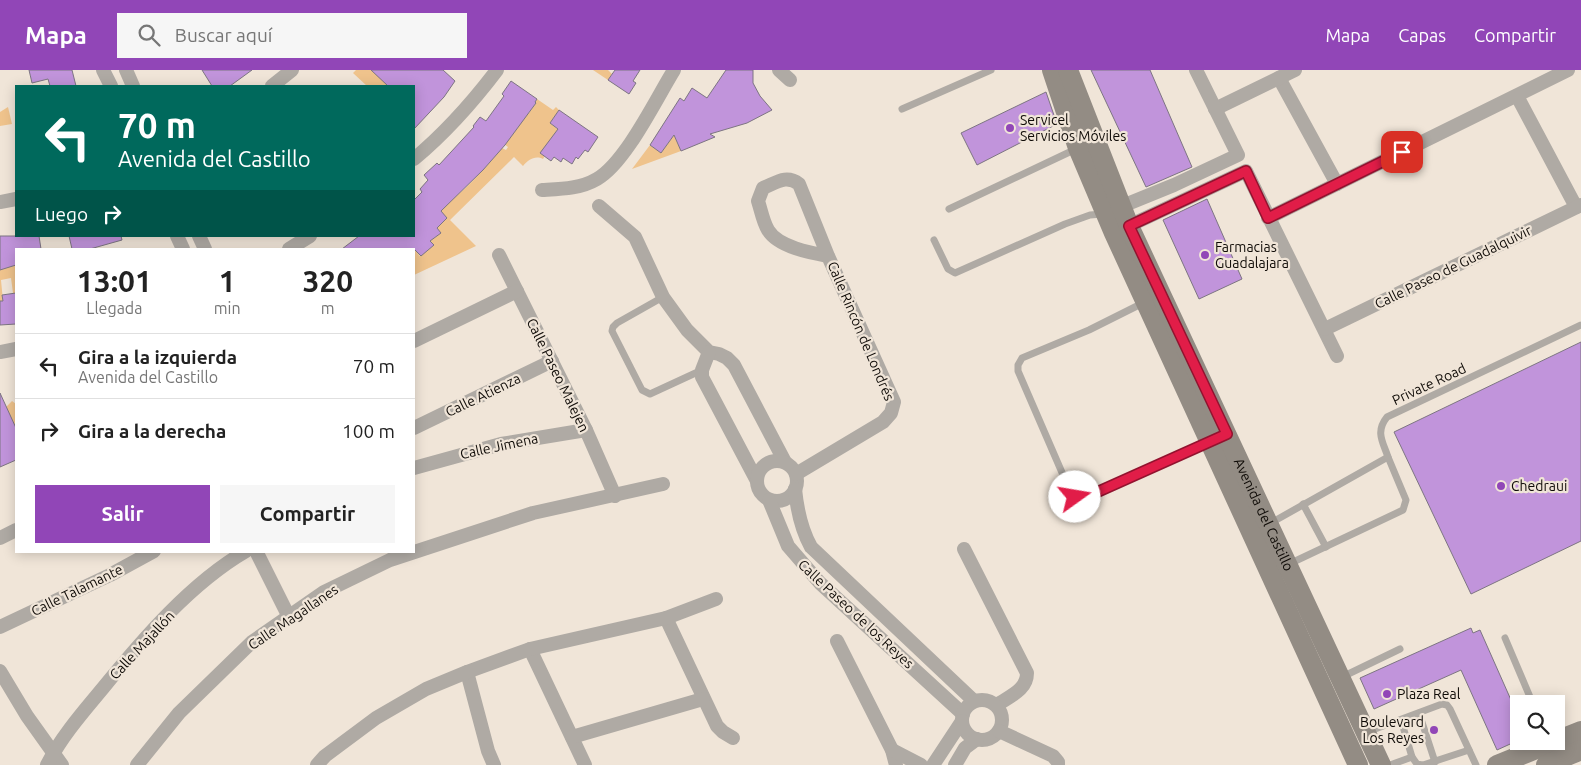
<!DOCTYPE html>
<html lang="es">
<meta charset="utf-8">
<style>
:root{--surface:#fff;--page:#f6f6f6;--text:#222;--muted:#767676;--line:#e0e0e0;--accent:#9146b7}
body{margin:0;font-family:Ubuntu,sans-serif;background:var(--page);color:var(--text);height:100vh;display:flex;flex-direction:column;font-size:19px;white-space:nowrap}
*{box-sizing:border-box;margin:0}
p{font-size:16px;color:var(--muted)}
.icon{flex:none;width:28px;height:28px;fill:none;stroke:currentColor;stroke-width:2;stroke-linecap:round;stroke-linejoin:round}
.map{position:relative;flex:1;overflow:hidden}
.drawer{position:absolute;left:15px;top:178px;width:400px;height:305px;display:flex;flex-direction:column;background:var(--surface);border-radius:0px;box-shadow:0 2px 12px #0003}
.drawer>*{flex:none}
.hud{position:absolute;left:15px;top:15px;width:400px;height:152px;border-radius:0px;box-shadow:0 2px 12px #0003;background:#00695c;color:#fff;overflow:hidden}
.controls{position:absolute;left:1510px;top:625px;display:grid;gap:10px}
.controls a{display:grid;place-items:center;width:55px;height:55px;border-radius:0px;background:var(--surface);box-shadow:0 2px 12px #0003;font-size:25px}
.pin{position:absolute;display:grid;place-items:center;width:42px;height:42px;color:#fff;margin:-21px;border-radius:10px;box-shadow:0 2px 8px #0006}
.me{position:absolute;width:55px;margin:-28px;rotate:77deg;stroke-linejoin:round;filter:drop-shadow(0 0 4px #0008)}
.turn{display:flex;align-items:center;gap:18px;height:105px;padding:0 20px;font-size:22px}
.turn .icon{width:65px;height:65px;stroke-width:2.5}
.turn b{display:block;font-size:35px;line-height:42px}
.then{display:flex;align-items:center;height:48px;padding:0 20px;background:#0003;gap:10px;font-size:19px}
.eta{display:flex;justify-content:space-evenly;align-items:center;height:85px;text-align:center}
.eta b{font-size:30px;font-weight:700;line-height:35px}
.primary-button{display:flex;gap:10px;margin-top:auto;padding:10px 20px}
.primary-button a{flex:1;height:58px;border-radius:0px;background:var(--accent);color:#fff;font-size:20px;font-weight:700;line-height:58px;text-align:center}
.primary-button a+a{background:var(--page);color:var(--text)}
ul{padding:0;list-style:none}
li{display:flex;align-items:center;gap:15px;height:65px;padding:0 20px;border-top:1px solid var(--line)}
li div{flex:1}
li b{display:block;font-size:19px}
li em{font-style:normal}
header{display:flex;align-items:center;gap:30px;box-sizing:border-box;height:70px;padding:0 25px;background:var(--accent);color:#fff}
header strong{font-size:24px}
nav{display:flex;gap:28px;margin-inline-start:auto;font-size:18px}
.search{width:350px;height:45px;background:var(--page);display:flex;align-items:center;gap:12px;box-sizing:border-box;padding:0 18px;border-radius:0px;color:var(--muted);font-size:19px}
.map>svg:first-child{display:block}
.green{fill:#efc38c}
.building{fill:#c194db;stroke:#7d7582}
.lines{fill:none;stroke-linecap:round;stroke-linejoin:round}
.lane{stroke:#afaaa4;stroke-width:7}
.street{stroke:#afaaa4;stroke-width:14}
.secondary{stroke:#938c84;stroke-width:20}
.route-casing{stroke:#92132f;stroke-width:12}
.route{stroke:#e11d48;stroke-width:9}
.poi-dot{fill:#9146b7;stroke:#f0e5d8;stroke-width:2}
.labels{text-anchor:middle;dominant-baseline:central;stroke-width:4.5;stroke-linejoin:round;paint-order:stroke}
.poi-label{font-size:14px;fill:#0f0b07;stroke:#f0e5d8;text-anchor:start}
.street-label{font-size:14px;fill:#0f0b07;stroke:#f0e5d8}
</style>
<header>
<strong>Mapa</strong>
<div class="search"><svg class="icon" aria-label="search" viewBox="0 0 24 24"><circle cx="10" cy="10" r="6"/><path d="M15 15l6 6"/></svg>Buscar aquí</div>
<nav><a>Mapa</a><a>Capas</a><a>Compartir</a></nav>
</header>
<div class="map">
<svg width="1581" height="695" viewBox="0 0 1581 695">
<rect width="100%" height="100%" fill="#f0e5d8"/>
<g class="green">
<path d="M356,0H371L379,7L389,0L408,9L400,16L393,15L391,16H367L353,3Z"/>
<path d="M593,0H608L612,4L608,10Z"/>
<path d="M537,29L553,40L556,37L559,40L550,53L560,61L543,89C535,85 528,90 523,96L514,87L450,150L476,176L414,205V179L403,167L420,186L434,175L414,152V148L433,169L441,163L437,158L447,148L438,138C464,124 483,100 502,78L506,80L508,77L504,74L527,42L529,43L536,33L535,32Z"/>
<path d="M8,37L12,54L0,56V42Z"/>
<path d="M674,65L681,81L632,99L650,75L661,83Z"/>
<path d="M16,195V223H13L11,208L1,210L3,231H0V198Z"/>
<path d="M12,331L16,334V358L15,356L0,350L7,336Z"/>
</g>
<g class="building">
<path d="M29,0H72L76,16H50L48,9L32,13Z"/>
<path d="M202,0H252L230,16H212Z"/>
<path d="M371,0H443L455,11L444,27L414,59V16H388Z"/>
<path d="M615,0H640L633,11L636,13L629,24L608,10Z"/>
<path d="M726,0H753V13L760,26L772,40L747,53L710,64L715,67L681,81L674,65L661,83L650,75L680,28L684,31L692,18L707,28Z"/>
<path d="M1091,0H1150L1192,97L1146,117Z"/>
<path d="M511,11L537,29L535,32L536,33L505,75L483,100L441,141L447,148L437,158L441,163L430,171L434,175L421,186L414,179H342L359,166H414V130L422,122L420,119L428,110L424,105L437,93L439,95L474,57L473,56L480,47L486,51L504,26L502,24Z"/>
<path d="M1046,22L1057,54L977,95L961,63Z"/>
<path d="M559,40L598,67L588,82L585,80L578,89L576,87L572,94L563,88L561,92L554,87L551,91L540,83L558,59L550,53Z"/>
<path d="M1207,129L1242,209L1199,229L1163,150Z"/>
<path d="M0,166H39L41,179H16V195L0,200Z"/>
<path d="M69,166H121L122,170L90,179H72Z"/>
<path d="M16,223V254L0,255V231H3L2,225Z"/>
<path d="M1581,272V471L1471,524L1394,362Z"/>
<path d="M0,323L16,358V390L0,397Z"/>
<path d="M1471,558L1473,563L1480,560L1519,648V670L1497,680L1461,600L1374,639L1360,608Z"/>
</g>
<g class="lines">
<g class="lane">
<path d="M902,39L991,0"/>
<path d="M949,139L1076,79"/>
<path d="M934,170L948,199L955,203L1065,154L1090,145L1103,144"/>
<path d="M663,227L617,253L613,257L612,261L642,320L650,324L702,300"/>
<path d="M1143,233L1089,260L1022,288L1018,295V301L1070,421L1075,427L1084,428L1208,372"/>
<path d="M1303,434L1326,477"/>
<path d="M1269,454L1388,387C1383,372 1375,362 1387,347L1581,255"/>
<path d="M1289,494L1403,440L1406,430L1388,387"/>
<path d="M1505,568L1533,634"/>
<path d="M1342,607L1400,579"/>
<path d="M1419,643L1435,692"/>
<path d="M1401,650L1412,687L1417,694L1422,695"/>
<path d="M1367,662L1442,634L1447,635L1450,639L1476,695"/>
<path d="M1390,695L1412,687"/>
<path d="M1423,695L1469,680"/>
</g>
<g class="street">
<path d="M103,0L111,16"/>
<path d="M126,0L133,16"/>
<path d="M779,0L790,10"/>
<path d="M1279,8L1337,114"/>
<path d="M272,16L292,0"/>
<path d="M1517,26L1576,137"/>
<path d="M1215,39L1295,0"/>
<path d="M414,89C445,63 472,33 497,0"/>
<path d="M542,120C561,119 580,119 597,109C626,92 656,29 674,0"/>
<path d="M0,132L16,129"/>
<path d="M599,136L635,167L663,227L687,260L709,282L719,284L727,288L734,295L785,392"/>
<path d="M1115,139L1174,115L1238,85L1196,0"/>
<path d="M1268,148L1568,0"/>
<path d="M1122,159L1246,101L1337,286"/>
<path d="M177,166L183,179"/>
<path d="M199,166L205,179"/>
<path d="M289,179L310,166"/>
<path d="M499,185L586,360L615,426"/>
<path d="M1325,259L1581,135"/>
<path d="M414,271L517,221"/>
<path d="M0,282L16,279"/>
<path d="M709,282L702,300V307L757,411"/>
<path d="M414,358L552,291"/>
<circle cx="777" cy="411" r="20"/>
<path d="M414,398L501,374L586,360"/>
<path d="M796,404L883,352L891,343L894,332L828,186L799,114C786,104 776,113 763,118L758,131C761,140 763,152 768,160C778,177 811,183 828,186"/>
<path d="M795,419C797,439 801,459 811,477L974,631"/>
<path d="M769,430L788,476L820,513L963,644"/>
<path d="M0,468L16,460"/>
<path d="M964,479L1027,603C1027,620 1010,626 997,635"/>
<path d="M256,481L289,547"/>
<path d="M666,548L717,656L723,662L733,668"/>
<path d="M0,557L110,505L154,481"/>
<path d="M837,571L892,680L896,695"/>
<path d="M530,579L585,695"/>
<path d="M0,601L27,646L62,695"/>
<path d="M467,602L488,681L494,695"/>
<circle cx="982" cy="650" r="20"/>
<path d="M999,661L1053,686L1058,692V695"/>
<path d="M572,667L703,629"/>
<path d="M892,680L921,695"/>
<path d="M47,695C61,667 83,642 103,618C143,569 191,513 246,481"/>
<path d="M137,695L179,643L252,572L324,522L390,490L533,443L663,414"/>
<path d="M317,695L325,686L376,648L426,619L467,602L530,579L666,548L716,529"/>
<path d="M933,695L962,651"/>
<path d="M955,695L965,678L977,669"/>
</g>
<g class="secondary">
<path d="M1052,0L1078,78L1114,163L1358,695"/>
<path id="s1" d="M1068,0L1129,156L1381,695"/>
<path d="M1556,671L1581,661"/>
<path d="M1497,695L1556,671"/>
<path d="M1546,695L1581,680"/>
</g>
</g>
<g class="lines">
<defs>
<path id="route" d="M1075,427L1084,428L1227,364L1129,156L1246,101L1268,148L1402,82"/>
</defs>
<use href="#route" class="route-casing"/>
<use href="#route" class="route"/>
</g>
<g class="poi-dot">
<circle cx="1010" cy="58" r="5"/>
<circle cx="1205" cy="185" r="5"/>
<circle cx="1501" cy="416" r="5"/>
<circle cx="1387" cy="624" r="5"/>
<circle cx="1434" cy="660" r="5"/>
</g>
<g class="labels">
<g class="poi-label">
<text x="1020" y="50">Servicel<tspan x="1020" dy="16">Servicios Móviles</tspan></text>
<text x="1215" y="177">Farmacias<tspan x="1215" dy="16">Guadalajara</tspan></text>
<text x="1511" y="416">Chedraui</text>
<text x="1397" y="624">Plaza Real</text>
<text x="1424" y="652" text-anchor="end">Boulevard<tspan x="1424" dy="16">Los Reyes</tspan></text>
</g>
<g class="street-label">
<text transform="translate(1453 197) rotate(-26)">Calle Paseo de Guadalquivir</text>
<text transform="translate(861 261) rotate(67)">Calle Rincón de Londrés</text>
<text transform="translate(558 305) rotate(64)">Calle Paseo Malejen</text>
<text transform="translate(1429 314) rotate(-25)">Private Road</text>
<text transform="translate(483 325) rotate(-26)">Calle Atienza</text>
<text transform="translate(499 376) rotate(-12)">Calle Jimena</text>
<text stroke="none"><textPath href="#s1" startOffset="486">Avenida del Castillo</textPath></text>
<text transform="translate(77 520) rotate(-26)">Calle Talamante</text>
<text transform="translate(856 544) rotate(43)">Calle Paseo de los Reyes</text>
<text transform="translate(293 547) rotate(-34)">Calle Magallanes</text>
<text transform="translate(142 575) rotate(-47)">Calle Majallón</text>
</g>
</g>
</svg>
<div class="controls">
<a><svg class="icon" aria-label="search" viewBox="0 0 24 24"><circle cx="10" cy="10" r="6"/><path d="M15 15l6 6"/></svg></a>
</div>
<div class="pin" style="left:1402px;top:82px;background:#d93025"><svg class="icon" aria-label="arrive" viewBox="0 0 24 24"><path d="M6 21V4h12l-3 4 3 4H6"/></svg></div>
<svg class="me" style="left:1075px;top:427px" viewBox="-20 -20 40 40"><circle r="19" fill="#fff"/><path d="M0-13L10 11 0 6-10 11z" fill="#e11d48"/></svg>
<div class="hud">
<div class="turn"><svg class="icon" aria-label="left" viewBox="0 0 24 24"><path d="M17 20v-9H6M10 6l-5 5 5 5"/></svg><div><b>70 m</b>Avenida del Castillo</div></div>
<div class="then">Luego<svg class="icon" aria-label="right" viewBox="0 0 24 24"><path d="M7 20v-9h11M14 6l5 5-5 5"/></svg></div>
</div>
<section class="drawer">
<div class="eta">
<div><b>13:01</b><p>Llegada</p></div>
<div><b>1</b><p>min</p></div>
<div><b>320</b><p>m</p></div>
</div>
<ul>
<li><svg class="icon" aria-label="left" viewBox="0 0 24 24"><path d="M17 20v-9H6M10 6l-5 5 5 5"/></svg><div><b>Gira a la izquierda</b><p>Avenida del Castillo</p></div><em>70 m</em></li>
<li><svg class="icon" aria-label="right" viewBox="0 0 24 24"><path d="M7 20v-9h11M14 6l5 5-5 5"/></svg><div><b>Gira a la derecha</b></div><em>100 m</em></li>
</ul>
<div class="primary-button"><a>Salir</a><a>Compartir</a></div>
</section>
</div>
